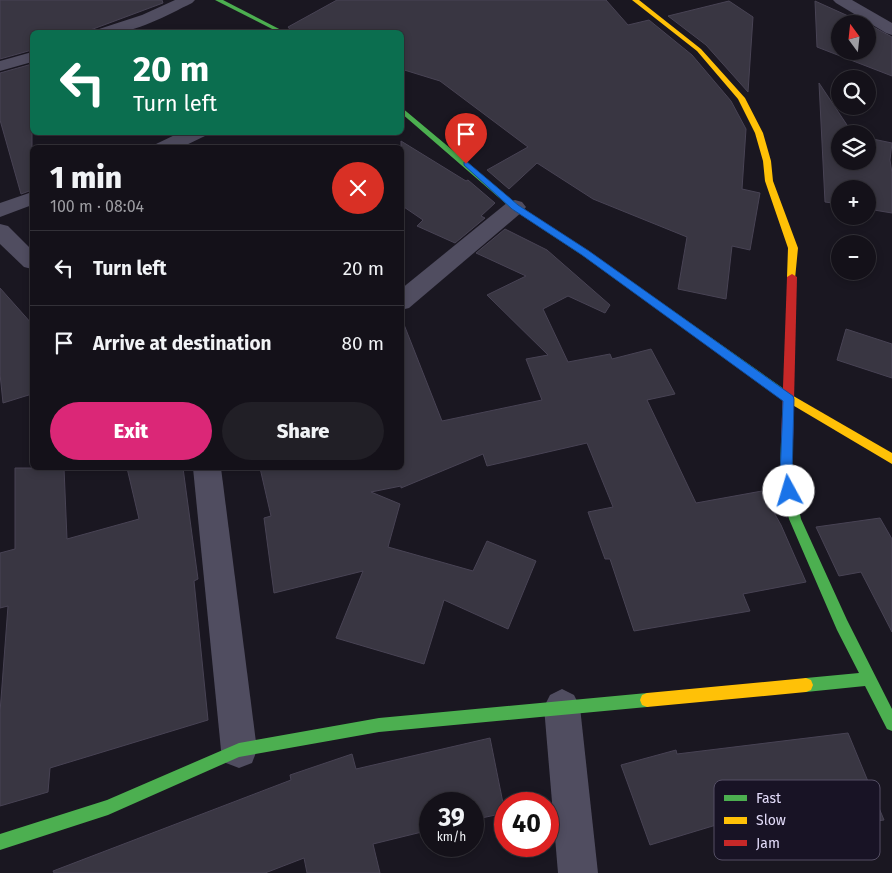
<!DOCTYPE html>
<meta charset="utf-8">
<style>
:root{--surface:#141119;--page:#211f26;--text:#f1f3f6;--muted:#9d9da2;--line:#333138;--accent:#db2777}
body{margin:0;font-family:"Fira Sans",sans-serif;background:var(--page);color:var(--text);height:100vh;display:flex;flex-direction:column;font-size:19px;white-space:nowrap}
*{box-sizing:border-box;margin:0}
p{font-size:16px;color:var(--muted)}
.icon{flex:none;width:28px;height:28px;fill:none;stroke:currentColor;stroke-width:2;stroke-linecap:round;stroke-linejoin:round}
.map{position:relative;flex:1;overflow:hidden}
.sheet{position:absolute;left:30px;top:145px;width:374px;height:325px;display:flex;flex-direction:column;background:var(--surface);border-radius:8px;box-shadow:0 2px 8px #0003,0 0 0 1px var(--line)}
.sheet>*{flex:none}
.top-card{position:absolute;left:30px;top:30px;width:374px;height:105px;border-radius:8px;box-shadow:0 2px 8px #0003,0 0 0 1px var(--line);background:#0b6e4f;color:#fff;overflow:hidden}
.needle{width:32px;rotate:345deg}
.buttons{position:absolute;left:831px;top:15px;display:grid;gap:10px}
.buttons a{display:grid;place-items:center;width:45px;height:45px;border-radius:50%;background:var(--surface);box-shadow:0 2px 8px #0003,0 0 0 1px var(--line);font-size:25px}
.speed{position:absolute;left:419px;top:792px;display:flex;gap:10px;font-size:25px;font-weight:700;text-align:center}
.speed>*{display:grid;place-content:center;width:65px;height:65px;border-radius:50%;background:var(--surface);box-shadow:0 2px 8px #0003,0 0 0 1px var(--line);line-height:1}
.speed small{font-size:12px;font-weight:400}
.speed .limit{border:8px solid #d22;background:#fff;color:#111}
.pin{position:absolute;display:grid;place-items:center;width:42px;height:42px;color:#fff;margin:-51px -21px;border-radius:50% 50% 50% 0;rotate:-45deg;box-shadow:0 0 5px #0007}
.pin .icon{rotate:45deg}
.me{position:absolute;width:55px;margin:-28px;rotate:354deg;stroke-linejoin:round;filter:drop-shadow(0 0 4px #0008)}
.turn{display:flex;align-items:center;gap:18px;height:105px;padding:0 20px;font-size:22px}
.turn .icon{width:65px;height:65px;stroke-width:2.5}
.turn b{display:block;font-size:35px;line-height:42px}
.round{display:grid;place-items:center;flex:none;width:52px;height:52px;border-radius:26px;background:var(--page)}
.overview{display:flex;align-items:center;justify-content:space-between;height:85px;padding:0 20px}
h1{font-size:30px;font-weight:800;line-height:38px}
.action{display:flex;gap:10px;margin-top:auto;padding:10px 20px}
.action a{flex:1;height:58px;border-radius:30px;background:var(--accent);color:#fff;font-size:20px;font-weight:800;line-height:58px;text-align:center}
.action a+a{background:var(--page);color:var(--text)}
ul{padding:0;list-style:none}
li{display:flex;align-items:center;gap:15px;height:75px;padding:0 20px;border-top:1px solid var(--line)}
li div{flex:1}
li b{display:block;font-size:19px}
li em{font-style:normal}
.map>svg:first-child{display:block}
.building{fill:#393642;stroke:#484354}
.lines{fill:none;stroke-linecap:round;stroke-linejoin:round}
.street{fill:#504d60;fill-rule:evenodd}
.fast{fill:#4caf50;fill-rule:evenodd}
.slow{fill:#ffc107;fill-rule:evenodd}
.jam{fill:#c62828;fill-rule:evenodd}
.route{fill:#1a73e8;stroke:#114b97}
.key{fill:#181325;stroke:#554f65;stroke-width:1}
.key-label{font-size:14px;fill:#e3dcfa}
</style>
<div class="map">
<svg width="892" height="873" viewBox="0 0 892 873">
<rect width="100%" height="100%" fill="#1a1721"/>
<g class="building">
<path d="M0,0H162L163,3L85,32H32V50L0,59Z"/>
<path d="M337,0H606L628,25L649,20L692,55L731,101L746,129L742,189L760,193L750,250L732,246L726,299L678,289L687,237L593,199L537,163L509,189L487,170L528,147L440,81L401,69V32H292L288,27Z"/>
<path d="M729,1L753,17L748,92L706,45L668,16Z"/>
<path d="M815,1L866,24H840V51H868V24L892,37V76L817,47Z"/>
<path d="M32,64V190L21,194L0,120V73Z"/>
<path d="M819,83L853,134H840V161H868V138L892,143L890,160L892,173V213L868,209V189H840V204L825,202Z"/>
<path d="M401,141L466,181L468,180L495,203L481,216L485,218L455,243L417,226L423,220L401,205Z"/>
<path d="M505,229L547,250L610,305L605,313L568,296L543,309L568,362L610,354L612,359L651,349L675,394L647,400L696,503L762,491L781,525L806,582L743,594L750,611L634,631L610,559H605L588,512L613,507L587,443L487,466L483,454L401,488V486L371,492L400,504L388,547L473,571L487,541L536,561L508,629L444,600L424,664L336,638L363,571L274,593L264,518L271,516L260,468H401V322H403L442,421L542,400L526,359L548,355L487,295L526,276L476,253Z"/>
<path d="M0,288L32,324V394L3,403L0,374Z"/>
<path d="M846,329L892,344V378L837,360Z"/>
<path d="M15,468H64L67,539L139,519L127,468H183L198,579L194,581L208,720L50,768L48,792L0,806V712L8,606L0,608V553L15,549Z"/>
<path d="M880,518L892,539V632L861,572L839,576L816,527Z"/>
<path d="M848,733L884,820L766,835L759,812L650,845L621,765L676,750L677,754Z"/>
<path d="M490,738L505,813L472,820V804H430V830L373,844L380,873H307L304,858L265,873H54L53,871L291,780L290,775L352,754L356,769Z"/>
</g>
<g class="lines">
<g class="street">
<path d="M175,0H195L192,3C163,17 130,37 97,32L99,29L142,15Z"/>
<path d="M833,0H852L892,23V35L886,33L836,3Z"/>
<path d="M32,52V62L0,71V61Z"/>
<path d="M181,132H207L205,136L180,148H154L156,144Z"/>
<path d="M32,192V205L0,217V203Z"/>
<path d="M515,200L522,202L526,207L522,212L409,308L401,310V289L508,202Z"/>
<path d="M0,224L8,226L32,250V269L24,267L0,244Z"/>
<path d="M193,468H221L257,750L252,763L239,768L226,763L221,750Z"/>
<path d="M562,689L574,695L580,707L598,873H558L544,707L550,695Z"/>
</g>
<g class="fast">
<path d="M215,0H223L285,32H278Z"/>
<path d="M401,107L518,205L588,251L787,391L788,394L787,397H779L582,255L512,209L401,113Z"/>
<path d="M787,437L791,439L793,442L792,477L801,519L847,620L892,709V731L887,729L865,686L806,692L801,690L799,685L801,680L806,678L859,673L837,630L789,519L780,477L781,442L783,439Z"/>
<path d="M647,693L652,695L654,700L652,705L647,707L379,732L239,757L108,815L0,850V834L107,800L239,743L379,718Z"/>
</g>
<g class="slow">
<path d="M632,0H639L701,49L745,98L763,133L771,161L773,181L798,248L795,279H789L787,277L788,248L765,181L763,161L755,133L738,99L697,51Z"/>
<path d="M783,390L892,453V464L779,397L778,394Z"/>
<path d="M806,678L811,680L813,685L811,690L806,692L647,707L642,705L640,700L642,695L647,693Z"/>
</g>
<path class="jam" d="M792,274L797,277L793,442L791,445H783L781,442L787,277Z"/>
</g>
<path class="route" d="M466,161L518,205L589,251L793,396L794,399L792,477L795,491L793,495L789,496L785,495L780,477L783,401L582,255L512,209L464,165V162Z"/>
<rect x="714" y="780" width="166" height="80" rx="8" class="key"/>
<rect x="724" y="795" width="23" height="6" fill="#4caf50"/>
<rect x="724" y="817" width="23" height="7" fill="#ffc107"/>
<rect x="724" y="840" width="23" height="6" fill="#c62828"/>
<g class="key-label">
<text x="756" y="803">Fast</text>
<text x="756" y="825">Slow</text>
<text x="756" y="848">Jam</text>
</g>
</svg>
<div class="buttons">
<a><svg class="needle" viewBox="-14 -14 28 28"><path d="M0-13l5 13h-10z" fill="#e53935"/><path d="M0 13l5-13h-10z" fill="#9d9da2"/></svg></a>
<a><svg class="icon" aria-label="search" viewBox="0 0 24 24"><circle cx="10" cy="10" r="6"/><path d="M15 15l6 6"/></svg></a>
<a><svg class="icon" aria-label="layers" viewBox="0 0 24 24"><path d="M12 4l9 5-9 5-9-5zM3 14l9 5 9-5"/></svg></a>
<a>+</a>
<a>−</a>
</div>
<div class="speed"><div>39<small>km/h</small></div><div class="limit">40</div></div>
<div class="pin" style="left:466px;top:164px;background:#d93025"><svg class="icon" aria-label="arrive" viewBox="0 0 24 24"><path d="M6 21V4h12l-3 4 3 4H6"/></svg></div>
<svg class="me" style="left:789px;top:491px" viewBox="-20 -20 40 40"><circle r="19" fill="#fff"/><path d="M0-13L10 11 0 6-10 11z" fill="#1a73e8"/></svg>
<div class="top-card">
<div class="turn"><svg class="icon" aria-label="left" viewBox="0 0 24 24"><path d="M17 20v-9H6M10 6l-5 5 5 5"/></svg><div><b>20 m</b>Turn left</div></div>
</div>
<section class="sheet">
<div class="overview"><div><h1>1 min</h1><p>100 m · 08:04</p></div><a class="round" style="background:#d93025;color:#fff"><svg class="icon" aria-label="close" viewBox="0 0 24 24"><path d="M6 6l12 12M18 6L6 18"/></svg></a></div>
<ul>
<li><svg class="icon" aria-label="left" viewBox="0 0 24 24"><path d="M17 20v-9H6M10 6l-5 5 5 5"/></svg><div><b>Turn left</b></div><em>20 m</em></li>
<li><svg class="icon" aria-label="arrive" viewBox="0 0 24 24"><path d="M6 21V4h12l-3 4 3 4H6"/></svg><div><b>Arrive at destination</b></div><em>80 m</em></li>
</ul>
<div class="action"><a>Exit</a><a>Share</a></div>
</section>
</div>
